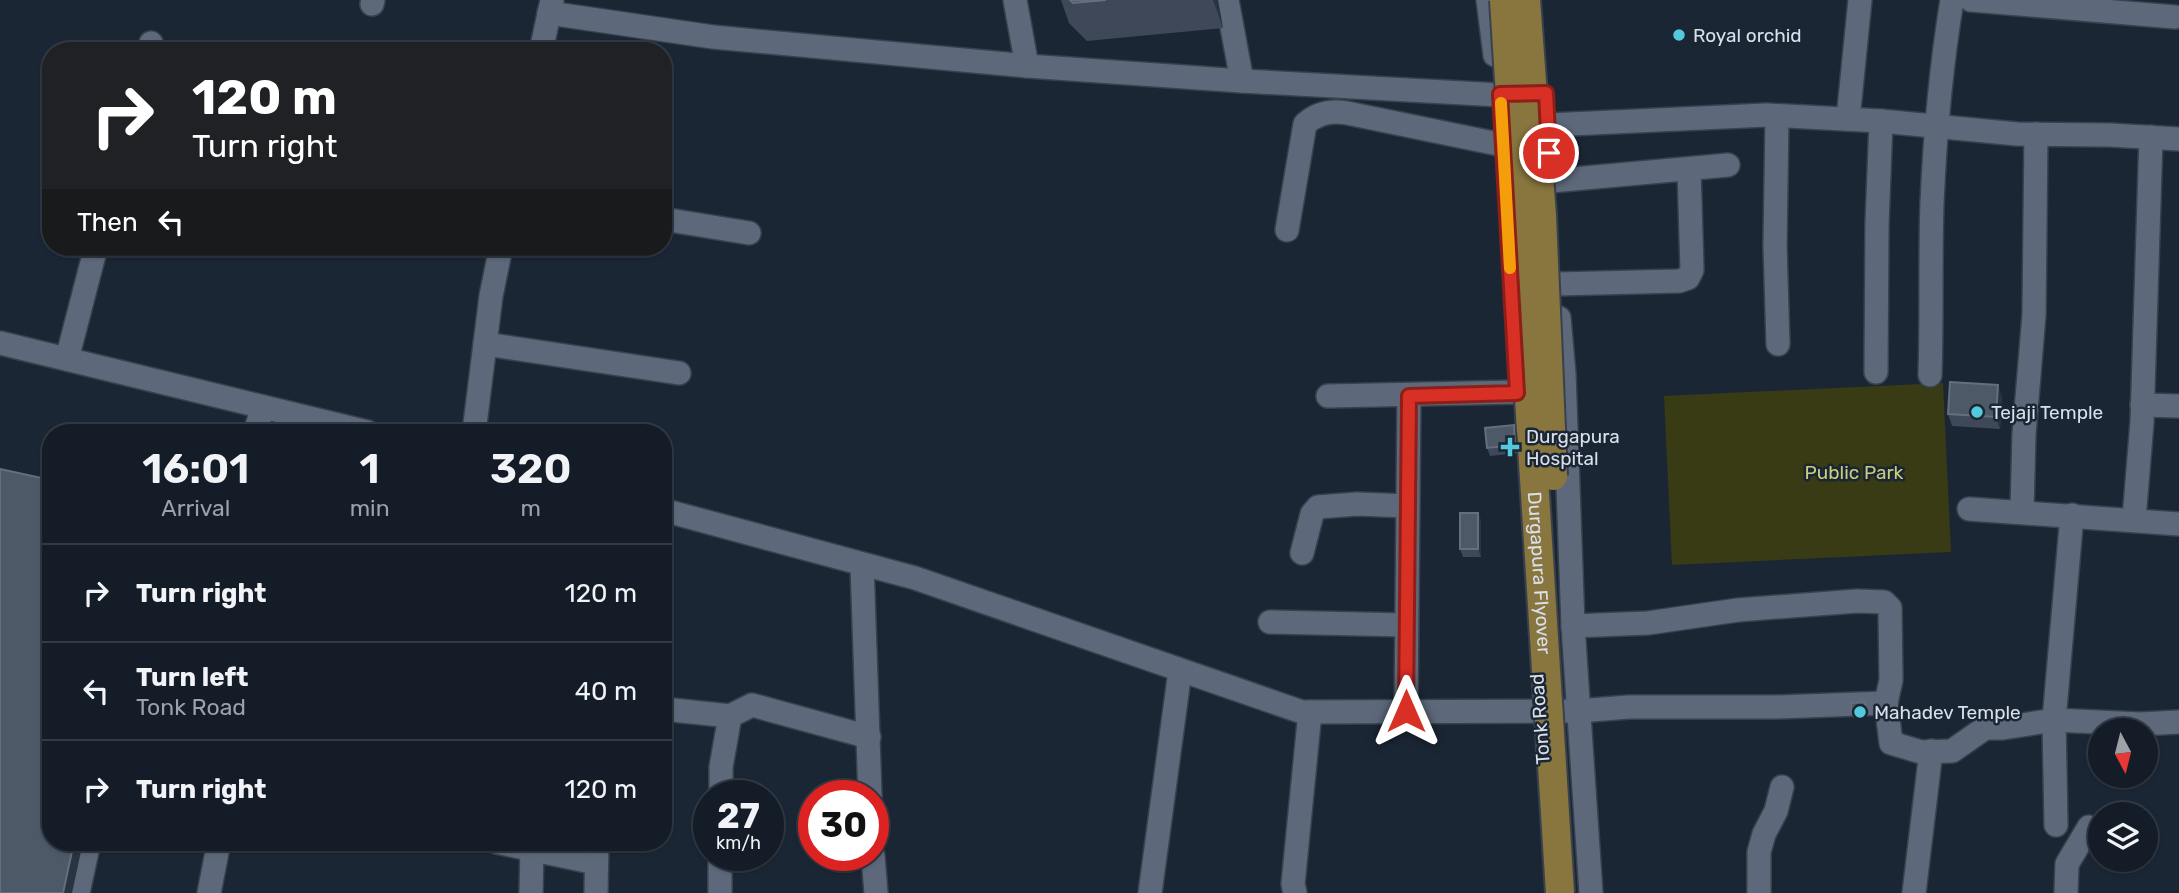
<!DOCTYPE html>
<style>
:root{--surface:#141c28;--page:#212934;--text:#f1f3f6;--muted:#9da1a8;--line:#333a45}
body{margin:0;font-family:Rubik,sans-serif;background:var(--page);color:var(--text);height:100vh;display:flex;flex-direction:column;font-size:26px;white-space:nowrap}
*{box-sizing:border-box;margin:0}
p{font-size:23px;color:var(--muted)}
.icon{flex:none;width:38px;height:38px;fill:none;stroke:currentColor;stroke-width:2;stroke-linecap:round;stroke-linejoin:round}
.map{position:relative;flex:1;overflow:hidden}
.side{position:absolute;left:42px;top:424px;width:630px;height:427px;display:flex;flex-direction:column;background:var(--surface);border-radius:28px;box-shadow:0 2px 5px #0004,0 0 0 2px var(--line)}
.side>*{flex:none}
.banner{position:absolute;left:42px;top:42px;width:630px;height:214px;border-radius:28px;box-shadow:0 2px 5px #0004,0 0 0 2px var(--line);background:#202124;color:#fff;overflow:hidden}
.needle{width:46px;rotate:173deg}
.buttons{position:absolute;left:2088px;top:718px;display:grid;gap:14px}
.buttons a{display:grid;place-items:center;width:70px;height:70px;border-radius:50%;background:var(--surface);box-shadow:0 2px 5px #0004,0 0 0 2px var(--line);font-size:35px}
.speed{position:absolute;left:693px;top:780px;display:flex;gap:14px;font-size:35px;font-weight:700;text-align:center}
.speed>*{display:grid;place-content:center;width:91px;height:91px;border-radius:50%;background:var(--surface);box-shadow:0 2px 5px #0004,0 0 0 2px var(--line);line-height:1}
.speed small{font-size:18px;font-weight:400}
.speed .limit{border:10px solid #d22;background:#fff;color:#111}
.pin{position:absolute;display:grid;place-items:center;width:60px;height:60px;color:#fff;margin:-30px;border:4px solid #fff;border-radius:50%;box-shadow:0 2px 7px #0007}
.me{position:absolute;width:77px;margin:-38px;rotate:0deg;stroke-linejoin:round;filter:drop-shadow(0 0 5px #0008)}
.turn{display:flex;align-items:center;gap:24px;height:147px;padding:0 35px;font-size:32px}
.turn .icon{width:91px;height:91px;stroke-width:2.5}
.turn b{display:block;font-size:49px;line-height:60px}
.then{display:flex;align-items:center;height:66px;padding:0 35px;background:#0003;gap:14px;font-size:26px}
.eta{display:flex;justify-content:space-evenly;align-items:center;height:119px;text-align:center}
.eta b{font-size:42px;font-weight:600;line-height:49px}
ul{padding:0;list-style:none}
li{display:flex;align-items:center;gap:21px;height:98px;padding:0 35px;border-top:2px solid var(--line)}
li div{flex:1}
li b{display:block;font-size:26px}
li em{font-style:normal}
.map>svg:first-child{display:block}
.green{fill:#383b13}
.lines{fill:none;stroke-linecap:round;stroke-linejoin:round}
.minor-casing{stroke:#39414d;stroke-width:26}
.minor{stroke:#5d697b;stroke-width:23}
.major-bridge-casing{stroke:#39414d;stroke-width:32;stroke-linecap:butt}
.major-bridge{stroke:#88763e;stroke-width:28}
.wall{fill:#3e4858}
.shaded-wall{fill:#293443}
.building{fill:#4e5968;stroke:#646e7c;stroke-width:2}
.route-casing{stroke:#8d1f18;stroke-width:18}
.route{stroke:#d93025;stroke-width:12}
.slow{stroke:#f59e0b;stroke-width:12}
.poi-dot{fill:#53cadc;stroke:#1b2635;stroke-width:2.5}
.labels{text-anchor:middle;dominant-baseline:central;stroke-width:5;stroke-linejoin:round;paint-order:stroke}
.poi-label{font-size:19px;fill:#d9e0ea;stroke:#1b2635;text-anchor:start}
.park-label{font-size:19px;fill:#c7ce7d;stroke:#1b2635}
.street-label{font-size:19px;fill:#d9e0ea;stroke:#1b2635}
</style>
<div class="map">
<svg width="2179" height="893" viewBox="0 0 2179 893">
<rect width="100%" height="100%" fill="#1b2635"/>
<path class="green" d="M1943,383L1951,552L1672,565L1664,396Z"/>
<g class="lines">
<defs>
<g id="minor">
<path d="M1015,0L1027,66"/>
<path d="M1227,0L1242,81"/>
<path d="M1488,0L1495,55"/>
<path d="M1971,0L2175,17"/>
<path d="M372,4L373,0"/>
<path d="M549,13L713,37L1027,66L1242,81L1500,95L1525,94"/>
<path d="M149,51L151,43"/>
<path d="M541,51L552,0"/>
<path d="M1777,116L1775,246L1778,344"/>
<path d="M1848,119L1860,0"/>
<path d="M1548,125L1767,115L1881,121L2017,134L2110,135L2179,139"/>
<path d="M1551,181L1728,165"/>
<path d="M663,219L749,233"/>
<path d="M1287,230L1305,124C1317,113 1331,110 1347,113L1503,145"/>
<path d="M1556,284L1679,281L1688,278L1692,270L1689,169"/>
<path d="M1559,318L1564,374L1573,626L1591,893"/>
<path d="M0,343L367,432"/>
<path d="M485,344L679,373"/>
<path d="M67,359L96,247"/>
<path d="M1876,372L1877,224L1881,121"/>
<path d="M1930,375C1932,317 1930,260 1932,203C1935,134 1941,67 1952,0"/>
<path d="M1328,396L1517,392"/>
<path d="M2142,405L2179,406"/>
<path d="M255,432L263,407"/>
<path d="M474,432L491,296L501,247"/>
<path d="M1969,509L2179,524"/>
<path d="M663,510L915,578L1302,712L1578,711L1629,707H1776L1886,703L1891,743L1921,752L1952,751L1985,728H2003L2054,720L2140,724L2179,722"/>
<path d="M2022,511L2024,434L2034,315L2036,134"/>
<path d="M2134,519L2142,422L2151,137"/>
<path d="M1302,553L1312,514L1318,507L1357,504L1407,506"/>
<path d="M862,564L870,796"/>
<path d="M1270,622L1406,625"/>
<path d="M1573,626L1648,623L1738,610L1857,601L1884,602L1890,608L1891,680L1886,703"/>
<path d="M663,709L730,716"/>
<path d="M1406,711L1409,396"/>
<path d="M721,796V767L730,716L752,705L869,737"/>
<path d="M2056,825L2054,720L2072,515"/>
<path d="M496,842L596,863"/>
<path d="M873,856L876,893"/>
<path d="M78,893L89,842"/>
<path d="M209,893L219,842"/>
<path d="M531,893L532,849"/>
<path d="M596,893L597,842"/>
<path d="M720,893V856"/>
<path d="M1150,893L1180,671"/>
<path d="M1295,893L1293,884L1310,712"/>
<path d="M1759,893V852L1764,834L1776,811L1782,787"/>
<path d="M1914,893L1931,751"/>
<path d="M2066,893L2067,864L2089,827"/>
</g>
</defs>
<use href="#minor" class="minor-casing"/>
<use href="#minor" class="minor"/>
<defs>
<g id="major-bridge">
<path id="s1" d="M1504,0L1560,893"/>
<path d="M1526,0L1542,216L1553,476"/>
</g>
</defs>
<use href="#major-bridge" class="major-bridge-casing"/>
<use href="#major-bridge" class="major-bridge"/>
</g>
<g class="wall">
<path d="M1061,0H1218L1223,28L1087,41L1069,23Z"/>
<path d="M2002,397L2000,429L1952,426L1948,414Z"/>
<path d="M1517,434L1518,453L1490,456L1487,448Z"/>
<path d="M1478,513L1481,521V557H1463L1460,549Z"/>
<path d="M1865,702L1866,706L1867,717L1853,718L1852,714Z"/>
</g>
<g class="shaded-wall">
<path d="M1213,0H1218L1223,28Z"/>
<path d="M1998,385L2002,397L2000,429L1996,417Z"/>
<path d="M1514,425L1517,434L1518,453L1515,445Z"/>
<path d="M1478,513L1481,521V557L1478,549Z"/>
<path d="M74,842H83L72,893H63Z"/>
</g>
<g class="building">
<path d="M1070,0H1106L1073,3Z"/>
<path d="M1950,382L1998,385L1996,417L1948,414Z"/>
<path d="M1514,425L1515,445L1487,448L1485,428Z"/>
<path d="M0,469L51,480V842H74L63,893H0Z"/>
<rect x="1460" y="513" width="18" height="36"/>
<path d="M1865,702V713L1852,714L1851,703Z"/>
</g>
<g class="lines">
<defs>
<path id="route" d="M1406,711L1409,396L1517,393L1500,94L1546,93L1549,153"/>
</defs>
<use href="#route" class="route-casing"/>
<use href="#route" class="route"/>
<path class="slow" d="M1501,103L1510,268"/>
</g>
<g class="poi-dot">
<circle cx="1679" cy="35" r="7"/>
<circle cx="1977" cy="412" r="7"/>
<path d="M1506.5 436.5h7v7h7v7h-7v7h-7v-7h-7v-7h7z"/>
<circle cx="1860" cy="712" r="7"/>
</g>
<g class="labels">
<g class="poi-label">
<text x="1693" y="35">Royal orchid</text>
<text x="1991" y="412">Tejaji Temple</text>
<text x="1526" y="436">Durgapura<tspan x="1526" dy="22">Hospital</tspan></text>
<text x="1874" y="712">Mahadev Temple</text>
</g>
<g class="park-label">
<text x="1854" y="472">Public Park</text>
</g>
<g class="street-label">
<text stroke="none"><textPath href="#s1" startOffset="574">Durgapura Flyover</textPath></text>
<text transform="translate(1540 719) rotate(-94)">Tonk Road</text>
</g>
</g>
</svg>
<div class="buttons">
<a><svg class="needle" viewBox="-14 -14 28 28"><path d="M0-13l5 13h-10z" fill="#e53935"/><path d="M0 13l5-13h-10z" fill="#9da1a8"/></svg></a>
<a><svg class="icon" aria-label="layers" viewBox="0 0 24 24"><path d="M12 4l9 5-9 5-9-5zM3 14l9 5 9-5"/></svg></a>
</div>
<div class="speed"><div>27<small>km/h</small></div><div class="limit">30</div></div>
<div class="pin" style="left:1549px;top:153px;background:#d93025"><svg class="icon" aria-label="arrive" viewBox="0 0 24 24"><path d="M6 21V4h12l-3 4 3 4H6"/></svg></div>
<svg class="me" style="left:1406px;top:711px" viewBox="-20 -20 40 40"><path d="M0-17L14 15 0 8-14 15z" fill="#d93025" stroke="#fff" stroke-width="4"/></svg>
<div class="banner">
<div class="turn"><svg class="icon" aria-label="right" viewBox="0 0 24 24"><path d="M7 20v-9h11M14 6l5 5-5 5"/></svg><div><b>120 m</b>Turn right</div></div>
<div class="then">Then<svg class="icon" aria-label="left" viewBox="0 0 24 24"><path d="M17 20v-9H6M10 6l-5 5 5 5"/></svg></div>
</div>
<section class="side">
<div class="eta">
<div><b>16:01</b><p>Arrival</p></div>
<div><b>1</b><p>min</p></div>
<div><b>320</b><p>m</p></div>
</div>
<ul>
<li><svg class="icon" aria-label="right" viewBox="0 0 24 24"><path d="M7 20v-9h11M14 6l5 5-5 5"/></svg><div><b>Turn right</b></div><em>120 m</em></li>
<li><svg class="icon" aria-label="left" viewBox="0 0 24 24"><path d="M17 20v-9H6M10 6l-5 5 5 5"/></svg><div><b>Turn left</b><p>Tonk Road</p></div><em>40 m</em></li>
<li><svg class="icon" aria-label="right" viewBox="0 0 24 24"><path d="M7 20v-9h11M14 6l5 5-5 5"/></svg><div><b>Turn right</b></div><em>120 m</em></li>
</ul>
</section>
</div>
